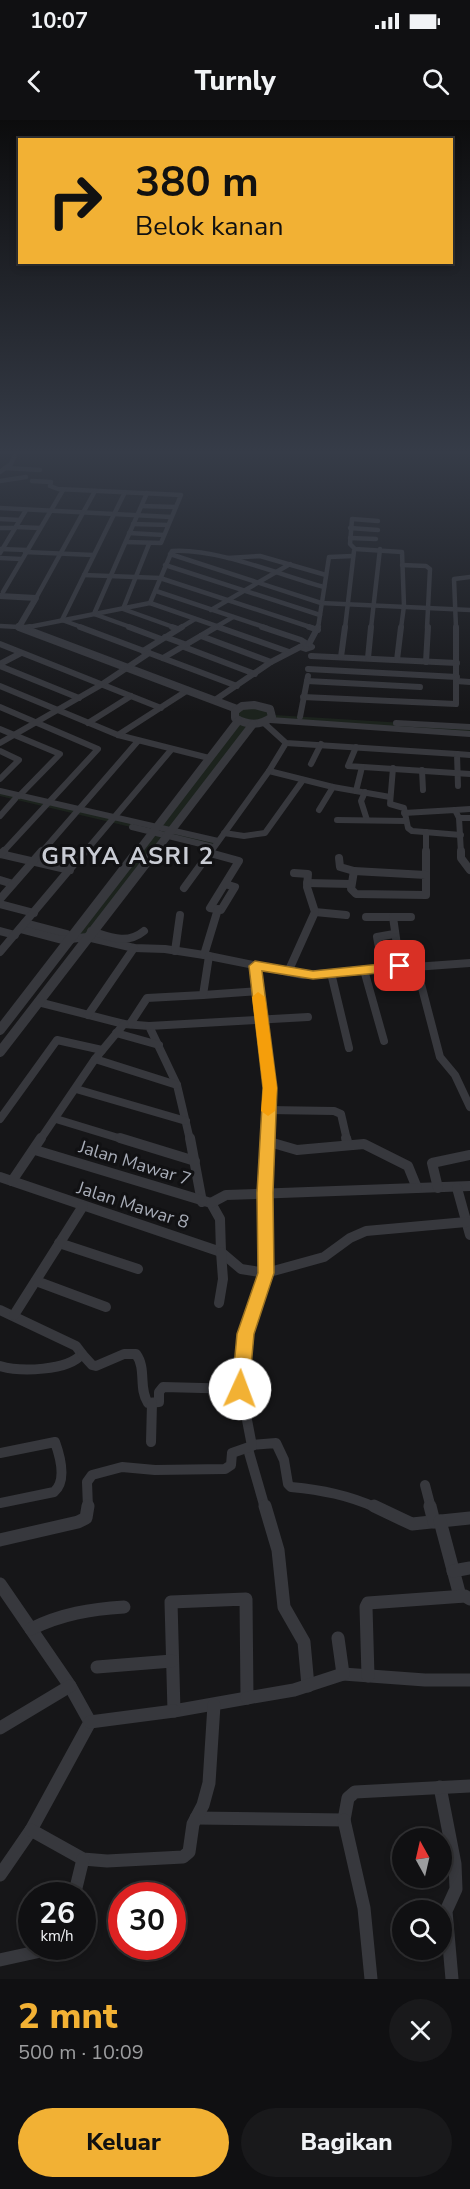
<!DOCTYPE html>
<html lang="id">
<meta charset="utf-8">
<style>
:root{--surface:#101012;--page:#19191b;--text:#f1f3f6;--muted:#9c9d9f;--line:#303032;--accent:#f2b134}
body{margin:0;font-family:"Nunito Sans",sans-serif;background:var(--page);color:var(--text);height:100vh;display:flex;flex-direction:column;font-size:22px;white-space:nowrap}
*{box-sizing:border-box;margin:0}
p{font-size:20px;color:var(--muted)}
.icon{flex:none;width:33px;height:33px;fill:none;stroke:currentColor;stroke-width:2;stroke-linecap:round;stroke-linejoin:round}
.map{position:relative;height:1859px;overflow:hidden}
.details{display:flex;flex-direction:column;background:var(--surface);flex:1}
.details>*{flex:none}
.banner{position:absolute;left:18px;top:18px;width:435px;height:126px;border-radius:0px;box-shadow:0 3px 9px #0003,0 0 0 2px var(--line);background:#f2b134;color:#111;overflow:hidden}
.needle{width:39px;rotate:352deg}
.controls{position:absolute;left:392px;top:1708px;display:grid;gap:12px}
.controls a{display:grid;place-items:center;width:60px;height:60px;border-radius:50%;background:var(--surface);box-shadow:0 3px 9px #0003,0 0 0 2px var(--line);font-size:30px}
.speed{position:absolute;left:18px;top:1762px;display:flex;gap:12px;font-size:30px;font-weight:700;text-align:center}
.speed>*{display:grid;place-content:center;width:78px;height:78px;border-radius:50%;background:var(--surface);box-shadow:0 3px 9px #0003,0 0 0 2px var(--line);line-height:1}
.speed small{font-size:15px;font-weight:400}
.speed .limit{border:9px solid #d22;background:#fff;color:#111}
.pin{position:absolute;display:grid;place-items:center;width:51px;height:51px;color:#fff;margin:-26px;border-radius:12px;box-shadow:0 3px 9px #0006}
.me{position:absolute;width:66px;margin:-33px;rotate:2deg;stroke-linejoin:round;filter:drop-shadow(0 0 4px #0008)}
.turn{display:flex;align-items:center;gap:21px;height:126px;padding:0 18px;font-size:27px}
.turn .icon{width:78px;height:78px;stroke-width:2.5}
.turn b{display:block;font-size:42px;line-height:51px}
.round{display:grid;place-items:center;flex:none;width:63px;height:63px;border-radius:32px;background:var(--page)}
.headline{display:flex;align-items:center;justify-content:space-between;height:102px;padding:0 18px}
h1{font-size:36px;font-weight:800;line-height:45px;color:var(--accent)}
.cta{display:flex;gap:12px;margin-top:auto;padding:12px 18px}
.cta a{flex:1;height:69px;border-radius:36px;background:var(--accent);color:#111;font-size:24px;font-weight:800;line-height:69px;text-align:center}
.cta a+a{background:var(--page);color:var(--text)}
.status{display:flex;justify-content:space-between;align-items:center;height:42px;padding:0 30px;background:var(--surface);direction:ltr}
.status svg{height:16px;fill:currentColor}
header{display:flex;justify-content:space-between;align-items:center;height:78px;padding:0 18px;background:var(--surface);font-size:27px;font-weight:800}
.map>svg:first-child{display:block}
.green{fill:#1c231d}
.lines{fill:none;stroke-linecap:round;stroke-linejoin:round}
.minor-far4{stroke:#37383d;stroke-width:4.5}
.minor-far3{stroke:#37383d;stroke-width:6}
.minor-far2{stroke:#37383d;stroke-width:8}
.minor-far1{stroke:#37383d;stroke-width:10}
.minor{stroke:#37383d;stroke-width:13}
.tertiary-far2{stroke:#37383d;stroke-width:6}
.tertiary-far1{stroke:#37383d;stroke-width:8}
.tertiary{stroke:#37383d;stroke-width:10}
.route{fill:#f2b134;stroke:#9d7322;stroke-width:1.5}
.slow{fill:#f59e0b}
.labels{text-anchor:middle;dominant-baseline:central;stroke-width:6;stroke-linejoin:round;paint-order:stroke}
.street-label{font-size:18px;fill:#a8adb8;stroke:#111113}
.district-label{font-size:24px;font-weight:bold;letter-spacing:1.5px;fill:#c9ccd4;stroke:#111113}
</style>
<div class="status"><b>10:07</b><svg viewBox="0 0 49 12"><path d="M0 12V9h3v3zM5 12V6h3v6zM10 12V3h3v9zM15 12V0h3v12zM26 1h20v11H26zM47 4h2v5h-2z"/></svg></div>
<header><svg class="icon" aria-label="back" viewBox="0 0 24 24"><path d="M15 5l-7 7 7 7"/></svg>Turnly<svg class="icon" aria-label="search" viewBox="0 0 24 24"><circle cx="10" cy="10" r="6"/><path d="M15 15l6 6"/></svg></header>
<div class="map">
<svg width="470" height="1859" viewBox="0 0 470 1859">
<rect width="100%" height="100%" fill="#161618"/>
<path class="green" d="M254,585L274,595L470,607V614L271,600L253,604L172,710L218,721L213,727L167,716L87,817L71,820L152,712L0,676V671L156,706L238,601L235,591Z"/>
<g class="lines">
<g class="minor-far4">
<path d="M5,348L40,350"/>
<path d="M0,352L11,344L16,333"/>
<path d="M0,361L26,357"/>
<path d="M32,361L51,362L50,366L58,369L181,375L161,423L126,422"/>
<path d="M142,386L175,387"/>
<path d="M0,388L171,397"/>
<path d="M0,399L20,400"/>
<path d="M378,401L352,399L350,424L355,429L402,432L404,486L401,508"/>
<path d="M133,404L168,405"/>
<path d="M16,407L40,408"/>
<path d="M0,408H15"/>
<path d="M350,408L378,410"/>
<path d="M129,413L164,415"/>
<path d="M350,418L376,419"/>
<path d="M149,424L123,489L176,508"/>
<path d="M0,429L27,430"/>
<path d="M25,432L93,435"/>
<path d="M0,433L26,390"/>
<path d="M170,434L321,483L470,490"/>
<path d="M0,438L21,439"/>
<path d="M228,438L260,436L326,455"/>
<path d="M165,445L320,495"/>
<path d="M402,445L426,446L430,449L427,508"/>
<path d="M84,455L160,458L313,508"/>
<path d="M156,471L267,508"/>
<path d="M3,472L63,370"/>
<path d="M36,478L95,371"/>
<path d="M211,490L290,444"/>
<path d="M0,506L19,507"/>
<path d="M24,508L150,483"/>
<path d="M84,508L62,500L125,372"/>
<path d="M133,508L94,494L147,373"/>
<path d="M180,508L195,499"/>
<path d="M214,508L233,497"/>
<path d="M222,508L150,483L172,431C217,428 280,455 324,467"/>
<path d="M318,508L329,437L353,436"/>
<path d="M345,508L354,431"/>
<path d="M371,508L380,429"/>
<path d="M456,508L454,459L470,457"/>
</g>
<g class="minor-far3">
<path d="M80,507L237,566"/>
<path d="M129,507L161,519"/>
<path d="M172,507L178,509"/>
<path d="M218,507L289,532"/>
<path d="M262,507L301,520L312,527L306,529L300,527L305,524"/>
<path d="M309,507L318,510"/>
<path d="M24,508L30,507"/>
<path d="M201,516L271,542"/>
<path d="M165,517L187,525"/>
<path d="M0,524L161,588"/>
<path d="M309,524L318,507"/>
<path d="M184,527L255,554"/>
<path d="M143,531L182,507"/>
<path d="M311,536L457,543"/>
<path d="M341,537L345,507"/>
<path d="M163,538L216,507"/>
<path d="M368,538L371,507"/>
<path d="M397,540L401,507"/>
<path d="M426,542L428,507"/>
<path d="M0,544L21,533"/>
<path d="M0,546L79,578"/>
<path d="M308,549L457,557"/>
<path d="M307,561L420,567"/>
<path d="M456,561L470,562"/>
<path d="M0,566L118,615L209,638"/>
<path d="M303,577L456,584V507"/>
<path d="M215,580L271,542L300,527"/>
<path d="M0,587L98,629L2,733"/>
<path d="M300,597L308,556"/>
<path d="M270,600L470,614"/>
<path d="M88,603L131,576"/>
<path d="M264,603L286,623L457,634L458,666"/>
<path d="M396,603L470,607"/>
<path d="M0,609L60,634L19,676"/>
<path d="M118,615L188,570"/>
<path d="M0,623L101,565L149,533"/>
<path d="M356,627L348,646L470,654"/>
<path d="M0,631L19,640L0,659"/>
<path d="M457,634L470,635"/>
<path d="M311,644L321,624"/>
<path d="M393,648L390,684L404,688L408,708L412,711L461,715"/>
<path d="M422,650L423,670"/>
<path d="M269,651L333,667L390,677"/>
<path d="M0,671L218,721"/>
<path d="M356,671L362,647"/>
<path d="M365,672L361,681L367,700"/>
<path d="M319,690L333,667"/>
<path d="M455,690L470,689"/>
<path d="M404,693L455,690L459,698"/>
<path d="M0,696L15,679"/>
<path d="M337,700L406,701"/>
<path d="M132,707L213,727"/>
<path d="M426,712V733"/>
<path d="M224,713L244,716L265,713L303,660"/>
<path d="M41,733L138,621"/>
<path d="M84,733L171,630"/>
<path d="M210,733L269,651L286,623"/>
<path d="M461,733L459,698H470"/>
</g>
<g class="minor-far2">
<path d="M426,731V755"/>
<path d="M461,731V738L470,750"/>
<path d="M210,733L239,741L210,788L221,790L235,767L225,764"/>
<path d="M0,734L70,750"/>
<path d="M1,734L4,731"/>
<path d="M339,738L340,747L354,751"/>
<path d="M354,751L426,755V775L356,774L351,769Z"/>
<path d="M0,760L13,764"/>
<path d="M307,763L351,764"/>
<path d="M184,768L211,731"/>
<path d="M0,779L42,731"/>
<path d="M0,784L34,793"/>
<path d="M315,792L346,795"/>
<path d="M366,797H393"/>
<path d="M25,803L67,814L71,820"/>
<path d="M20,809L62,820L87,817L134,828L165,829L204,835L303,855L470,843"/>
<path d="M0,811L15,815"/>
<path d="M91,811C110,817 127,825 144,811"/>
<path d="M378,830H397"/>
<path d="M175,831L180,795"/>
<path d="M0,832L85,731"/>
<path d="M204,835L218,789"/>
<path d="M416,845L440,937L455,955L470,987"/>
<path d="M255,846L270,968L268,1020"/>
<path d="M400,846L393,797H411"/>
<path d="M383,848L377,817L394,814"/>
<path d="M364,850L384,921"/>
<path d="M288,852L315,792L307,767L308,754L294,753"/>
<path d="M331,853L349,928"/>
<path d="M203,875L258,871"/>
<path d="M38,882L124,904L149,906L177,965L190,1020"/>
<path d="M88,895L134,828"/>
<path d="M130,904L147,878L203,875L209,836"/>
<path d="M149,906L308,897"/>
<path d="M116,913L159,925"/>
<path d="M95,939L177,965"/>
<path d="M76,969L186,1001"/>
<path d="M268,990L334,991L341,994L347,1020"/>
<path d="M0,999L57,920L102,930"/>
<path d="M56,999L125,1020"/>
<path d="M40,1020L95,939L124,904"/>
</g>
<g class="minor-far1">
<path d="M120,1018L195,1041"/>
<path d="M190,1018L202,1082"/>
<path d="M346,1018L348,1025"/>
<path d="M266,1021L297,1030L364,1024L408,1046L417,1068L470,1066"/>
<path d="M0,1057L221,1132L220,1099L211,1083L35,1030"/>
<path d="M12,1061L41,1018"/>
<path d="M438,1068L432,1043L470,1035"/>
<path d="M457,1068L470,1115"/>
<path d="M211,1083L226,1075L417,1068"/>
<path d="M59,1123L138,1149"/>
<path d="M221,1132L241,1149L266,1153L324,1137L350,1118L366,1111L466,1102"/>
<path d="M36,1161L106,1187"/>
<path d="M219,1183L223,1159L221,1132"/>
<path d="M0,1190L76,1226L82,1234C68,1251 20,1252 0,1246"/>
<path d="M14,1195L83,1086"/>
<path d="M82,1234L92,1245L96,1246L124,1234H136C147,1249 138,1268 148,1283L159,1282V1272L163,1267L241,1269"/>
<path d="M151,1322L152,1283"/>
<path d="M252,1325L276,1323L284,1340L288,1364L291,1367C322,1370 348,1375 377,1388"/>
<path d="M248,1329L265,1388"/>
<path d="M0,1333L55,1322C60,1336 67,1361 54,1372L0,1383"/>
<path d="M425,1365L431,1388"/>
<path d="M88,1388L87,1362L92,1355L122,1347L155,1350L225,1349L231,1345L232,1333L252,1326L241,1269L242,1235L245,1214L266,1153L265,1073L268,1018"/>
</g>
<g class="minor">
<path d="M265,1386L278,1430L284,1487L304,1522L308,1566"/>
<path d="M374,1386L412,1404L470,1398"/>
<path d="M430,1386L434,1402"/>
<path d="M440,1401L460,1476"/>
<path d="M0,1420L78,1402L86,1398L88,1386"/>
<path d="M453,1451L470,1448"/>
<path d="M0,1464L70,1566L90,1602L31,1710L0,1755"/>
<path d="M246,1479L247,1578L174,1591L171,1482Z"/>
<path d="M31,1509C61,1494 91,1489 124,1487"/>
<path d="M97,1547L172,1541"/>
<path d="M343,1554L425,1560H470"/>
<path d="M368,1556L366,1487L368,1483L465,1476L470,1479"/>
<path d="M247,1578L294,1570L343,1554L338,1518"/>
<path d="M90,1602L174,1591"/>
<path d="M0,1608L70,1566"/>
<path d="M440,1667L455,1744L456,1769L446,1791L452,1859"/>
<path d="M196,1698L344,1700L348,1678L355,1672L470,1666"/>
<path d="M344,1700L364,1788L371,1859"/>
<path d="M31,1710L83,1739L107,1741L183,1737L189,1732L193,1704L203,1685L209,1663L214,1585"/>
<path d="M74,1776L83,1739"/>
<path d="M0,1840L59,1827"/>
</g>
<path class="tertiary-far2" d="M0,476L36,478L19,507L23,508"/>
<g class="tertiary-far1">
<path d="M19,507L237,589"/>
<path d="M254,585L270,589L272,597C260,606 248,606 235,598V591L242,586Z"/>
<path d="M137,733L238,601"/>
<path d="M154,733L253,604"/>
</g>
<g class="tertiary">
<path d="M0,910L138,731"/>
<path d="M0,932L155,731"/>
</g>
</g>
<linearGradient id="sky" x2="0" y2="1"><stop stop-color="#0c0c0d"/><stop offset="0.56" stop-color="#363c48"/><stop offset="1" stop-color="#363c48" stop-opacity="0"/></linearGradient>
<rect width="470" height="593" fill="url(#sky)"/>
<path class="route" d="M255,841L313,851L400,842L406,846L400,851L313,859L262,851L277,968L273,1073L274,1153L254,1214L249,1269L247,1274L240,1277L234,1274L232,1269L237,1214L258,1153L257,1073L263,968L249,846Z"/>
<path class="slow" d="M258,872L265,877L277,968L275,991L268,996L261,991L263,968L252,877Z"/>
<g class="labels">
<g class="street-label">
<text transform="translate(135 1043) rotate(17)">Jalan Mawar 7</text>
<text transform="translate(133 1085) rotate(18)">Jalan Mawar 8</text>
</g>
<g class="district-label">
<text x="128" y="736">GRIYA ASRI 2</text>
</g>
</g>
</svg>
<div class="controls">
<a><svg class="needle" viewBox="-14 -14 28 28"><path d="M0-13l5 13h-10z" fill="#e53935"/><path d="M0 13l5-13h-10z" fill="#9c9d9f"/></svg></a>
<a><svg class="icon" aria-label="search" viewBox="0 0 24 24"><circle cx="10" cy="10" r="6"/><path d="M15 15l6 6"/></svg></a>
</div>
<div class="speed"><div>26<small>km/h</small></div><div class="limit">30</div></div>
<div class="pin" style="left:400px;top:846px;background:#d93025"><svg class="icon" aria-label="arrive" viewBox="0 0 24 24"><path d="M6 21V4h12l-3 4 3 4H6"/></svg></div>
<svg class="me" style="left:240px;top:1269px" viewBox="-20 -20 40 40"><circle r="19" fill="#fff"/><path d="M0-13L10 11 0 6-10 11z" fill="#f2b134"/></svg>
<div class="banner">
<div class="turn"><svg class="icon" aria-label="right" viewBox="0 0 24 24"><path d="M7 20v-9h11M14 6l5 5-5 5"/></svg><div><b>380 m</b>Belok kanan</div></div>
</div>
</div>
<section class="details">
<div class="headline"><div><h1>2 mnt</h1><p>500 m · 10:09</p></div><a class="round"><svg class="icon" aria-label="close" viewBox="0 0 24 24"><path d="M6 6l12 12M18 6L6 18"/></svg></a></div>
<div class="cta"><a>Keluar</a><a>Bagikan</a></div>
</section>
